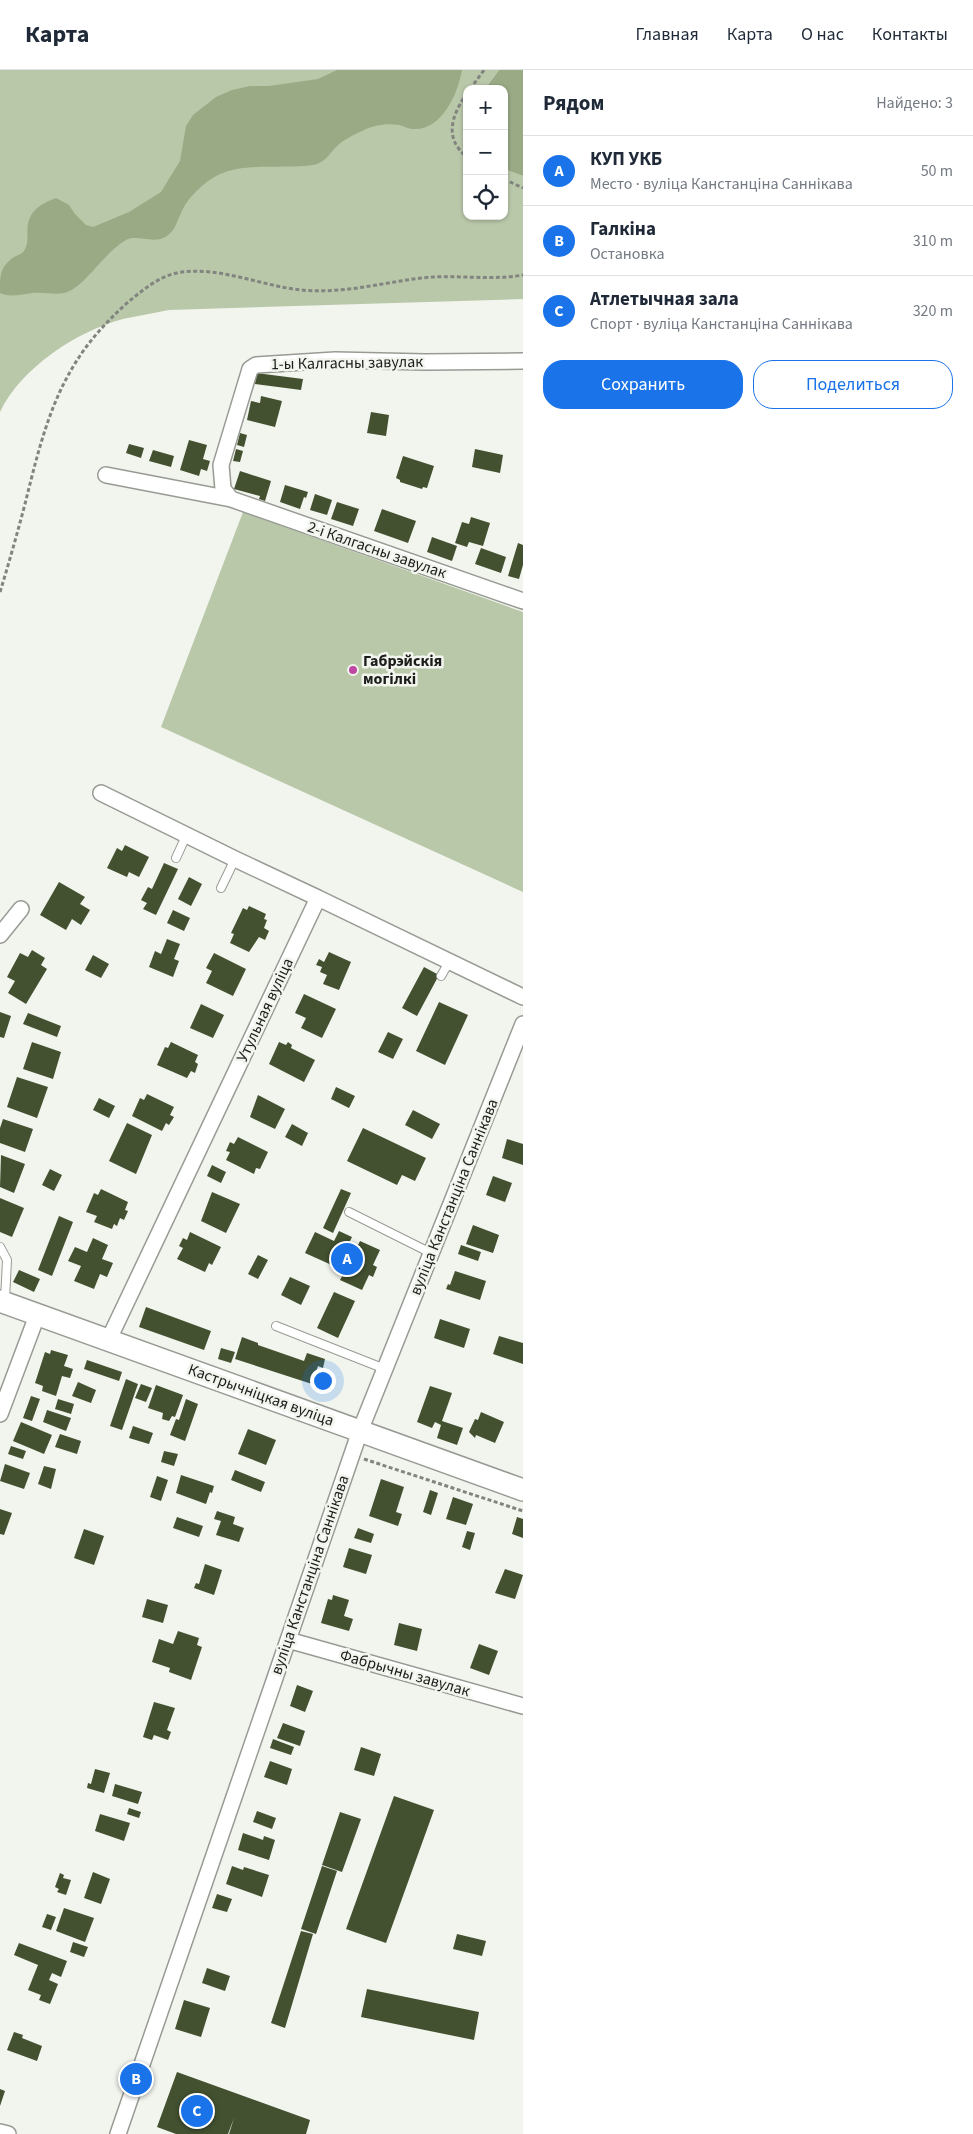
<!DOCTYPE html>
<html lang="ru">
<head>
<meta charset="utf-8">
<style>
	body { margin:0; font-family:"Source Sans 3",sans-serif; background:#f2f2f3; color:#1f2937 }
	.controls { position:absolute; right:15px; top:15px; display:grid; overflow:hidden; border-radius:10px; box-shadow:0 1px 4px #0004 }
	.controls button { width:45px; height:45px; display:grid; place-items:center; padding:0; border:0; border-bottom:1px solid #e0e1e3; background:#fff; color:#1f2937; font:25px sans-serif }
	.you { position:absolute; left:322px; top:1310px; width:18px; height:18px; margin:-12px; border:4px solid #fff; border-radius:50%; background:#1a73e8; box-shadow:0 0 0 8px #1a73e833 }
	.badge { display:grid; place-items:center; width:32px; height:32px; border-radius:50%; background:#1a73e8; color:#fff; font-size:16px; font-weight:700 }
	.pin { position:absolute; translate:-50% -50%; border:2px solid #fff; box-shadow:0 1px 5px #0006 }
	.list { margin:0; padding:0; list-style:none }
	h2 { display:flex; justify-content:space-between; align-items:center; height:65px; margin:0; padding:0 20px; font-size:21px }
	h2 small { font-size:16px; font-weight:400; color:#747a83 }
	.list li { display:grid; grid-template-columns:32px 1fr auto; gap:15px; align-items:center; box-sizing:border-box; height:70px; padding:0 20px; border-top:1px solid #e0e1e3 }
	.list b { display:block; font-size:19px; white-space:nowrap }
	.list p { margin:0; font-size:16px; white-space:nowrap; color:#747a83 }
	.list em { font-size:16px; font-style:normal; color:#747a83 }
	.actions { display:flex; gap:10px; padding:15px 20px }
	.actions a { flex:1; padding:11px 0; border:1px solid #1a73e8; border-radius:20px; text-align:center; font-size:18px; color:#1a73e8 }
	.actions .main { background:#1a73e8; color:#fff }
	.icon { flex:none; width:28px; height:28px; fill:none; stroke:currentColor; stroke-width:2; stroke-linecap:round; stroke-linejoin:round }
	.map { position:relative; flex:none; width:523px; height:2064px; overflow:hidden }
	header { display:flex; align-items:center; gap:30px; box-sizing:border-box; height:70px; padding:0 25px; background:#fff; border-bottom:1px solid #e0e1e3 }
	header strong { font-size:24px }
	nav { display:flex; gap:28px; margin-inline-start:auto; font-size:18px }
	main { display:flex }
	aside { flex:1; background:#fff }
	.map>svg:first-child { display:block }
</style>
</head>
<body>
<header>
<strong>Карта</strong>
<nav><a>Главная</a><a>Карта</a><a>О нас</a><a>Контакты</a></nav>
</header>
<main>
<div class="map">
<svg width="523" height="2064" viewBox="0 0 523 2064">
	<rect width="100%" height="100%" fill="#f2f5ee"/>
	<path fill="#bac8aa" d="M 0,0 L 499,0 L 485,19 L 467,19 L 467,42 L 464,48 L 467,72 L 467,146 L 504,146 L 504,99 L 523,106 L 523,229 L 169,240 C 154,243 138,246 123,249 C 77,261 21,298 0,342 Z
		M 243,442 L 523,542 L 523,822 L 161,657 Z"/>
	<path fill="#99aa85" d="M 337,0 L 462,0 C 458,23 442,61 413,59 C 408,59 404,56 399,55 C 387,53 373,55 362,61 C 353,65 343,70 336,77 C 329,84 325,93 313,95 C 287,99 247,93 223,103 C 208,108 188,127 182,141 C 177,150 176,160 167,166 C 154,175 137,164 126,170 C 104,182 84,219 64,223 C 53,225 44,222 33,223 C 22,224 11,228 0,223 C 0,204 0,197 14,187 C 18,185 22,184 24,181 C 30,171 26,163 28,154 C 31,139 43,133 56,128 L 69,135 L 75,144 L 86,155 L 93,157 L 129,142 L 161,122 L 180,91 L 186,56 L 193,45 L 216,27 L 232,20 L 250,16 L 269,16 L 318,9 Z
		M 499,0 L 523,0 L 523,106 L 504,99 L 504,19 L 485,19 Z"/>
	<path fill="#435130" d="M 256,303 L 303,309 L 301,320 L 255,314 Z
		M 261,326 L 282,331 L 275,357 L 247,350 L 251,331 L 260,333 Z
		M 371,342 L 389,345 L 386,366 L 367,363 Z
		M 240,363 L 247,365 L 244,377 L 237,375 Z
		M 189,370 L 207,375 L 203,389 L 210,391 L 207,401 L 201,399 L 199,406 L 180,400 Z
		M 129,374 L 144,378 L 141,388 L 126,383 Z
		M 236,379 L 243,381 L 240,392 L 233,391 Z
		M 475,379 L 503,385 L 500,403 L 472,397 Z
		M 153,380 L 174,386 L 171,397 L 149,391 Z
		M 403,386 L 434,396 L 427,418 L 423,417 L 422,419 L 400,412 L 400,410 L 396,408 Z
		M 240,401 L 271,411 L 265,431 L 259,429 L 260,426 L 234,419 Z
		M 285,415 L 308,422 L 306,428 L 304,427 L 300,439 L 280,432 Z
		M 315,424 L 332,430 L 327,445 L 310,440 Z
		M 337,432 L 359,439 L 353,456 L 331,449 Z
		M 382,439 L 416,451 L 408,473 L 374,461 Z
		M 471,447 L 490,453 L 483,476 L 469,472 L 467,477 L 455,473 L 462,452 L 469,454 Z
		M 432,467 L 457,476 L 452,491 L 427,482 Z
		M 518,473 L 523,475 L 523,495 L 519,509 L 508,506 Z
		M 481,478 L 506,487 L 501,503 L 475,494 Z
		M 125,775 L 149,787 L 139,807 L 129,802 L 127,807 L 107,798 L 117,778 L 122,781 Z
		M 164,793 L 178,799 L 156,845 L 143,839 L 147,833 L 141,830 L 148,817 L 152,819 Z
		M 189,807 L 202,814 L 191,836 L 178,829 Z
		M 59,812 L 85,827 L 80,834 L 90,840 L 81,855 L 72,849 L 66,860 L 40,845 Z
		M 249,836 L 266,844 L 264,849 L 267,850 L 264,858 L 269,861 L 265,870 L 259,867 L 249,882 L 230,873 L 234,864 L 231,863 L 243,838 L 247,840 Z
		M 173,840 L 190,848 L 184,861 L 167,853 Z
		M 167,869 L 180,874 L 174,889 L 179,891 L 173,907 L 149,897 L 155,881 L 161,884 Z
		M 32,880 L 45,888 L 41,895 L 47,899 L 26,934 L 8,923 L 15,911 L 7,907 L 20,883 L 28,887 Z
		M 329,882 L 351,892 L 339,920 L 323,914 L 327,905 L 320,902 L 322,897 L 316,895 L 319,889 L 324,892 Z
		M 214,883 L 246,899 L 233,926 L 206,913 L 212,901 L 206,898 Z
		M 93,885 L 109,894 L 101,908 L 85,900 Z
		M 424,897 L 439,905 L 417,946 L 402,938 Z
		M 304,924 L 336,939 L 322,968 L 301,958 L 306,948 L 295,943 Z
		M 439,932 L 468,945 L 445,995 L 416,981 Z
		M 201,934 L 224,945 L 213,968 L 190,958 Z
		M 0,942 L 11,946 L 4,968 L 0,967 Z
		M 28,943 L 61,956 L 57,967 L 23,954 Z
		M 388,962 L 403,969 L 393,989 L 378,982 Z
		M 32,972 L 61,982 L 53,1009 L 23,999 Z
		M 171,972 L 198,985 L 195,992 L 198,994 L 195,1003 L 191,1001 L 187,1008 L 157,995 L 165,977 L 168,978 Z
		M 279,972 L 286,975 L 288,972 L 292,975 L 291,978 L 315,990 L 304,1012 L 269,994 Z
		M 17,1007 L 48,1017 L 37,1048 L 7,1037 Z
		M 336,1017 L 355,1026 L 349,1038 L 331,1029 Z
		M 147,1024 L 174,1037 L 170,1045 L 174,1047 L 169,1055 L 166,1053 L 162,1061 L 132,1046 L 140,1028 L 144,1030 Z
		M 258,1025 L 285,1039 L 275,1059 L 250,1047 Z
		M 99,1028 L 115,1036 L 109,1048 L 93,1040 Z
		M 413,1040 L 440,1054 L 432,1069 L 405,1055 Z
		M 3,1049 L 33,1059 L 25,1082 L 0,1073 L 0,1058 Z
		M 127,1053 L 152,1065 L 136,1104 L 109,1091 Z
		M 292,1054 L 308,1063 L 302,1076 L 285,1067 Z
		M 363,1058 L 426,1088 L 415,1111 L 402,1105 L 397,1115 L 347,1091 Z
		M 238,1067 L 268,1082 L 260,1099 L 256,1098 L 254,1104 L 226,1090 L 230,1082 L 226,1081 L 230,1072 L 234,1074 Z
		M 507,1069 L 523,1074 L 523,1095 L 502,1088 Z
		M 1,1085 L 25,1094 L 14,1123 L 0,1117 Z
		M 212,1095 L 226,1102 L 221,1113 L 207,1106 Z
		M 50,1099 L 62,1105 L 54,1121 L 42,1115 Z
		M 493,1106 L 512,1113 L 505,1132 L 486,1125 Z
		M 101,1119 L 128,1132 L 125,1140 L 128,1141 L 124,1150 L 120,1148 L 117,1156 L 114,1154 L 112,1159 L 94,1152 L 97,1146 L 86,1142 L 94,1123 L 98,1125 Z
		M 341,1119 L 351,1123 L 333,1163 L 323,1158 Z
		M 212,1122 L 240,1134 L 226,1163 L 201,1151 Z
		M 0,1128 L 24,1138 L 12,1167 L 0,1162 Z
		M 59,1146 L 73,1152 L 52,1206 L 38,1200 Z
		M 473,1155 L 499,1165 L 493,1183 L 466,1174 Z
		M 339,1161 L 352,1167 L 347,1177 L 355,1181 L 360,1171 L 380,1180 L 373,1195 L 377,1197 L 373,1207 L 369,1205 L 362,1220 L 340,1210 L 345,1201 L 305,1183 L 315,1162 L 334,1171 Z
		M 190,1162 L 221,1177 L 212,1195 L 209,1193 L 205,1202 L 177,1189 L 183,1178 L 179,1176 L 183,1168 L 187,1170 Z
		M 93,1168 L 108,1175 L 102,1189 L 113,1193 L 107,1207 L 100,1204 L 94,1219 L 74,1211 L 81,1196 L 68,1191 L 75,1177 L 87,1182 Z
		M 461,1175 L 481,1182 L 478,1191 L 458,1184 Z
		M 258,1185 L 268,1190 L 258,1209 L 248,1204 Z
		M 19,1200 L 40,1209 L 34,1222 L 13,1212 Z
		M 455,1201 L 486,1211 L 480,1230 L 446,1219 L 448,1214 L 450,1215 Z
		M 290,1207 L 310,1216 L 301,1235 L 281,1225 Z
		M 334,1222 L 355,1231 L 338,1268 L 317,1258 Z
		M 146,1237 L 211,1261 L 204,1280 L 139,1257 Z
		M 440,1249 L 470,1259 L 464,1278 L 434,1268 Z
		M 499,1266 L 523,1273 L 523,1294 L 493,1284 Z
		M 242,1267 L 258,1273 L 258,1275 L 304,1291 L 307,1283 L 325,1289 L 323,1298 L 318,1296 L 312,1314 L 235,1289 Z
		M 221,1278 L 235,1282 L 231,1293 L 218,1289 Z
		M 51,1280 L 68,1285 L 64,1296 L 73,1299 L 70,1308 L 62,1306 L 56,1326 L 42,1321 L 43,1316 L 35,1313 L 45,1282 L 50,1284 Z
		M 87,1290 L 122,1302 L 119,1311 L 84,1299 Z
		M 126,1309 L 138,1314 L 122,1360 L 110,1356 Z
		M 78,1312 L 96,1320 L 91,1333 L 72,1326 Z
		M 141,1314 L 152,1318 L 146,1332 L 135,1328 Z
		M 156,1315 L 183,1325 L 175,1347 L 172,1346 L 169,1351 L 162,1349 L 163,1343 L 148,1338 Z
		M 430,1316 L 452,1323 L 442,1351 L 463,1358 L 457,1375 L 437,1368 L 441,1355 L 435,1352 L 432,1358 L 417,1352 Z
		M 31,1326 L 40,1329 L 32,1351 L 23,1348 Z
		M 58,1329 L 74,1334 L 71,1344 L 55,1339 Z
		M 186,1329 L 198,1334 L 185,1371 L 170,1365 L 176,1349 L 179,1350 Z
		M 47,1340 L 71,1348 L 66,1361 L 43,1352 Z
		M 481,1342 L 504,1352 L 495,1373 L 476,1365 L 475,1368 L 469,1362 L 475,1349 L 478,1350 Z
		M 21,1352 L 52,1365 L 44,1384 L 13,1371 Z
		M 133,1356 L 153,1363 L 149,1374 L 129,1368 Z
		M 248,1359 L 276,1370 L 266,1395 L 238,1384 Z
		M 60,1364 L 81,1371 L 77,1384 L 55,1377 Z
		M 11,1376 L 26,1381 L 23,1389 L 8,1384 Z
		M 164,1381 L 178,1384 L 174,1396 L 161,1392 Z
		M 5,1394 L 30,1403 L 24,1419 L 0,1411 Z
		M 44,1396 L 56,1399 L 51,1419 L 38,1414 Z
		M 235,1400 L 265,1412 L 261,1422 L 231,1410 Z
		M 181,1405 L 214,1416 L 212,1423 L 210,1422 L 206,1434 L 176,1423 Z
		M 157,1406 L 168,1410 L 161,1431 L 150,1427 Z
		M 381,1409 L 404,1417 L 396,1442 L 402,1444 L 398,1456 L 369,1446 Z
		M 430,1420 L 438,1423 L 431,1445 L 423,1442 Z
		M 453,1427 L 473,1434 L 466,1455 L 446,1449 Z
		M 0,1439 L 12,1443 L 4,1465 L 0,1464 Z
		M 217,1441 L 235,1447 L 233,1454 L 244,1458 L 239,1472 L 216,1465 L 221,1451 L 214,1449 Z
		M 177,1447 L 203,1456 L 199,1467 L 173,1458 Z
		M 517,1447 L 523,1449 L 523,1468 L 512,1464 Z
		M 358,1458 L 374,1464 L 371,1473 L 354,1468 Z
		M 84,1459 L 104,1466 L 94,1495 L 74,1488 Z
		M 467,1461 L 475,1463 L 470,1480 L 462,1477 Z
		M 349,1478 L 372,1485 L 366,1504 L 343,1497 Z
		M 205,1494 L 222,1500 L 214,1525 L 194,1518 L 196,1513 L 199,1514 Z
		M 505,1499 L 523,1505 L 515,1529 L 495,1523 Z
		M 333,1525 L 349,1530 L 344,1546 L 353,1549 L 349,1561 L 321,1553 L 328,1529 L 332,1530 Z
		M 147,1529 L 168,1535 L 163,1553 L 142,1547 Z
		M 399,1553 L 422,1559 L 417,1581 L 394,1575 Z
		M 178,1561 L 199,1568 L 197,1575 L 202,1577 L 191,1610 L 169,1602 L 170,1598 L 152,1592 L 159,1569 L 173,1574 Z
		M 479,1574 L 498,1581 L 489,1605 L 470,1598 Z
		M 297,1615 L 313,1621 L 305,1642 L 290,1636 Z
		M 154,1632 L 175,1638 L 167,1660 L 171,1662 L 168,1670 L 154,1665 L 152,1670 L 143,1667 Z
		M 283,1653 L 305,1661 L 300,1676 L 277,1668 Z
		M 273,1669 L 294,1677 L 291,1685 L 270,1678 Z
		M 361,1677 L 381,1684 L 374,1706 L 354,1700 Z
		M 270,1691 L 292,1699 L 287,1715 L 264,1707 Z
		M 95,1699 L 110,1703 L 104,1723 L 87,1718 L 88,1713 L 91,1714 Z
		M 115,1714 L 142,1722 L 138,1734 L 112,1726 Z
		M 394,1726 L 434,1740 L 386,1873 L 346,1859 Z
		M 129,1738 L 141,1742 L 139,1748 L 127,1744 Z
		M 257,1741 L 276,1748 L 272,1759 L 253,1752 Z
		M 340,1742 L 361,1749 L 342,1802 L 322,1795 Z
		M 100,1744 L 130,1753 L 124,1771 L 95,1761 Z
		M 243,1763 L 263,1770 L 264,1766 L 275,1770 L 269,1790 L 238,1780 Z
		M 232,1796 L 243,1800 L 244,1797 L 269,1805 L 262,1827 L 226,1814 Z
		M 322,1796 L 337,1801 L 316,1864 L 301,1859 Z
		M 93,1802 L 110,1809 L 101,1834 L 84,1828 Z
		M 60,1803 L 64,1805 L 63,1808 L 71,1810 L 66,1825 L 57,1822 L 59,1819 L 55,1817 Z
		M 217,1824 L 232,1829 L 227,1842 L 212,1838 Z
		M 64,1838 L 94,1848 L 85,1872 L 56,1861 Z
		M 47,1844 L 56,1847 L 51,1860 L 42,1857 Z
		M 301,1861 L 313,1864 L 285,1958 L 271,1953 Z
		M 457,1864 L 486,1871 L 482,1886 L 453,1879 Z
		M 73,1872 L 88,1877 L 84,1887 L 70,1882 Z
		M 19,1873 L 67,1891 L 61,1907 L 52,1903 L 49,1910 L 58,1914 L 50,1934 L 39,1930 L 41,1925 L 28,1920 L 38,1895 L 14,1885 Z
		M 207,1898 L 230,1906 L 225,1921 L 202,1913 Z
		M 367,1919 L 479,1942 L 474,1970 L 361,1947 Z
		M 184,1930 L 210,1938 L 201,1967 L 175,1959 Z
		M 14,1962 L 23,1965 L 22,1968 L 42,1976 L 37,1991 L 7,1980 Z
		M 177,2002 L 310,2050 L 306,2064 L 229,2064 L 234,2048 L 228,2064 L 176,2064 L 157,2057 Z
		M 0,2019 L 5,2021 L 0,2036 Z"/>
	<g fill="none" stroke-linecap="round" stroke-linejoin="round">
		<defs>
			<path id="lane" d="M 176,788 L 186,766
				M 221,818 L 235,789
				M 441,906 L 449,892
				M 349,1142 L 431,1183
				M 0,1177 L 7,1190 L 5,1230
				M 276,1256 L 385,1299"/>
			<path id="street" d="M 106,405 L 231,429 L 523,531
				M 231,429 L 223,419 L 221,395 L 250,299 L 256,295 L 335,290 L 425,292 L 523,291
				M 101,723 L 235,789 L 318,828 L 109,1269
				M 318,828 L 523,927
				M 0,865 L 21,839
				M 0,1344 L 38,1243
				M 288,1570 L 523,1636
				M 0,2062 L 8,2064
				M 118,2064 L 360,1361 L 523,954"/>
			<path id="secondary" d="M 0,1231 L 523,1420"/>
		</defs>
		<use href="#lane" stroke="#979b94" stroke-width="10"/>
		<use href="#street" stroke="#979b94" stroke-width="18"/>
		<use href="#secondary" stroke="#979b94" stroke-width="24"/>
		<path stroke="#82847f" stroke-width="3" stroke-dasharray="4 2.5" stroke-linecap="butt" d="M 470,19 L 484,0
			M 467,23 C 452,45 443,68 467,87
			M 504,109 L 523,118
			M 0,522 C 9,493 17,464 25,434 C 36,390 47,342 70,302 C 85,275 104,254 127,233 C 144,219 160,205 182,202 C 222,197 262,216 301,220 C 342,224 381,213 421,208 C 455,204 489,211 523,205
			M 364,1389 L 523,1441"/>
		<use href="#lane" stroke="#fff" stroke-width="8"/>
		<use href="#street" stroke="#fff" stroke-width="15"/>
		<use href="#secondary" stroke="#fff" stroke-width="21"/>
	</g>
	<circle fill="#bd49a3" stroke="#f2f5ee" stroke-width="2" cx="353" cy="600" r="5"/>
	<g text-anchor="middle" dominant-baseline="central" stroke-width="5" stroke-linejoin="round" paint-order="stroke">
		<g font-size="16" fill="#1c1d1a" stroke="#f2f5ee">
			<text transform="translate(347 293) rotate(-1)">1-ы Калгасны завулак</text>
			<text transform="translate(377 480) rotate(19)">2-і Калгасны завулак</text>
			<text transform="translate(265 940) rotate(-65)">Утульная вуліца</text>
			<text transform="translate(454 1127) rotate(-68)">вуліца Канстанціна Саннікава</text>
			<text transform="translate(261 1325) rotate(20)">Кастрычніцкая вуліца</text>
			<text transform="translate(310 1505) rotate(-71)">вуліца Канстанціна Саннікава</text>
			<text transform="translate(405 1603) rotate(16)">Фабрычны завулак</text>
		</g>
		<g font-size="16" font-weight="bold" fill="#1c1d1a" stroke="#f2f5ee" text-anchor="start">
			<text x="363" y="591">Габрэйскія<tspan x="363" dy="18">могілкі</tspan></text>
		</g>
	</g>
</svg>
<div class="controls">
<button>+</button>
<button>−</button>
<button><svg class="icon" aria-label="locate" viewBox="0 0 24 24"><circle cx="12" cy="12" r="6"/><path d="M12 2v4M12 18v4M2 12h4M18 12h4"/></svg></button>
</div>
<div class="you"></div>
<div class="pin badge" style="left:347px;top:1189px">A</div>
<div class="pin badge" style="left:136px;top:2009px">B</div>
<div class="pin badge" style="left:197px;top:2041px">C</div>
</div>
<aside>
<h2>Рядом<small>Найдено: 3</small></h2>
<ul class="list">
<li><span class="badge">A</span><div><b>КУП УКБ</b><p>Место · вуліца Канстанціна Саннікава</p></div><em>50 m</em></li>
<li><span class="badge">B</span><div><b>Галкіна</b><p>Остановка</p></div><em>310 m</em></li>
<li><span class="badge">C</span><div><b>Атлетычная зала</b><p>Спорт · вуліца Канстанціна Саннікава</p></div><em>320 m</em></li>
</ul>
<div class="actions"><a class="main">Сохранить</a><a>Поделиться</a></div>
</aside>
</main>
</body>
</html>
